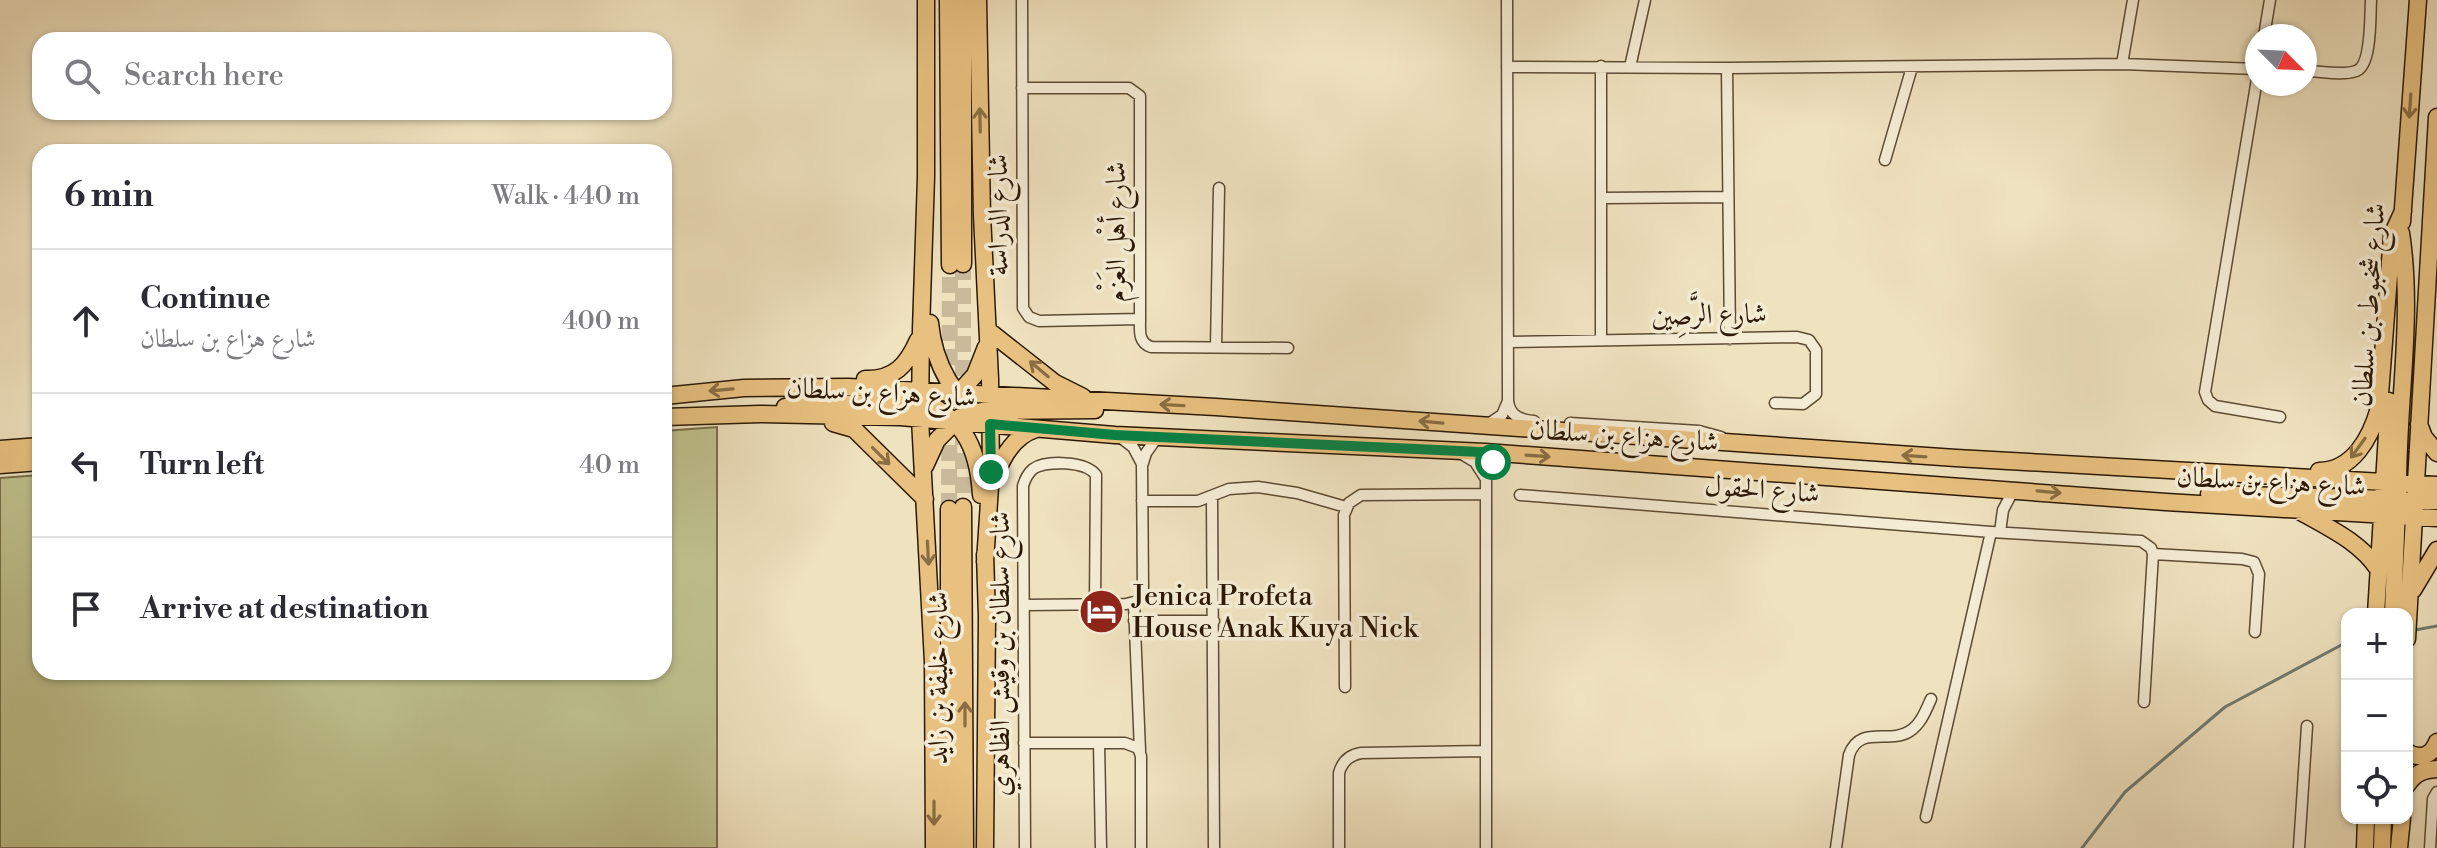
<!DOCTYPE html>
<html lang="en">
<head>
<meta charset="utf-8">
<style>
	body { margin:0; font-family:"Libre Bodoni",Amiri,serif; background:#f2f2f3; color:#2b2b33 }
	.controls { position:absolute; right:24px; bottom:24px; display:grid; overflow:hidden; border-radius:16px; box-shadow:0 2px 6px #0004 }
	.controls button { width:72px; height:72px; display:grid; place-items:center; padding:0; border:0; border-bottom:2px solid #e1e1e2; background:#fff; color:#2b2b33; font:40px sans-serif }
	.compass { position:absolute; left:2245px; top:24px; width:72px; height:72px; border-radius:50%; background:#fff; box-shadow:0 2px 6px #0004; rotate:114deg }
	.stop { position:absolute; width:24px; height:24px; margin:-18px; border:6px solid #0b8043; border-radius:50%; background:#fff }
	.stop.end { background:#0b8043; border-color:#fff; box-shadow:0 2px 8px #0008 }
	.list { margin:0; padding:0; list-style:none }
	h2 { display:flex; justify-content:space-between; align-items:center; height:104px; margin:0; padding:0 32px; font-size:34px }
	h2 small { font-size:26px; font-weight:400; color:#7c7c81 }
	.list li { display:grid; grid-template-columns:52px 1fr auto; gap:24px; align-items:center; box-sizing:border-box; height:144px; padding:0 32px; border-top:2px solid #e1e1e2 }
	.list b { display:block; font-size:30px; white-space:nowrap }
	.list p { margin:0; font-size:26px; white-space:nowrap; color:#7c7c81 }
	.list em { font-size:26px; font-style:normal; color:#7c7c81 }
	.icon { flex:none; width:44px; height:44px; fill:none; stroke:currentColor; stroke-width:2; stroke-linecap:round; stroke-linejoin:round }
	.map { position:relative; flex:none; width:2437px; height:848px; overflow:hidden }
	.search { position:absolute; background:#fff; box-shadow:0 2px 6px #0004; left:32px; top:32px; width:640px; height:88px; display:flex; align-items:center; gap:20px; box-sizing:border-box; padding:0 28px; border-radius:24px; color:#7c7c81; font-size:30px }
	.panel { position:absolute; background:#fff; box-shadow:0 2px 6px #0004; left:32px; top:144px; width:640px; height:536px; border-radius:24px }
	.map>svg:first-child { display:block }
</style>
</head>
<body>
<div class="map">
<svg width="2437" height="848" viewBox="0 0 2437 848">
	<rect width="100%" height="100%" fill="#efe2bf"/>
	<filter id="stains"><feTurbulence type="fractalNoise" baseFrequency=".0025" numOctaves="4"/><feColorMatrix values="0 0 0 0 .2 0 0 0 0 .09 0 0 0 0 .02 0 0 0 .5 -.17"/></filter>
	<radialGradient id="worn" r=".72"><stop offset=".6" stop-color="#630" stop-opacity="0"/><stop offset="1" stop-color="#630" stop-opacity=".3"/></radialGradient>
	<path fill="#bfc28e" stroke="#766e4a" stroke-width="2" d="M 717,427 L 717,848 L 0,848 L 0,478 L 40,475 L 40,672 L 664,672 L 664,431 Z"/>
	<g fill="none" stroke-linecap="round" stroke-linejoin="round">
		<path stroke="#707b73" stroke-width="3" d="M 2415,630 L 2437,626
			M 2082,848 L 2125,792 L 2225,707 L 2347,642"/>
		<path stroke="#c8ba9a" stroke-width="16" stroke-dasharray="16 8" stroke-linecap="butt" d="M 963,264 L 963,398
			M 963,429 L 963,507
			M 949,509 L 950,265"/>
		<defs>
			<path id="minor" d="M 1022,0 L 1023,308 L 1029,317 L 1039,321 L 1140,319
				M 1507,0 L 1508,401 C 1510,416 1520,420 1534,421
				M 2264,36 L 2270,0
				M 2122,64 L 2133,0
				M 1507,67 L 1727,68 L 2122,64 L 2257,69
				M 1630,67 L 1645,0
				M 1727,68 L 1730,339
				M 2305,71 C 2320,71 2342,76 2356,71 C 2372,66 2370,16 2371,0
				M 2257,79 L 2205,392 L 2208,400 L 2215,406 L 2280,417
				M 1022,88 L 1129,88 L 1140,96 L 1140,319 C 1140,331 1138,342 1151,347 L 1288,348
				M 1885,160 L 1912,67
				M 1603,198 L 1728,197
				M 1601,340 L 1601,66
				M 1508,342 L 1797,337 L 1809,340 L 1816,350 L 1816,394 L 1803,404 L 1775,403
				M 1216,347 L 1219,188
				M 1570,423 L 1699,431 L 1721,437
				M 1487,425 L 1502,415 L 1508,401
				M 1120,437 L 1133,447 L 1142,464
				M 1460,453 L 1475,462 L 1486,479
				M 1520,495 L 1991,532 L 2141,541 L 2151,548 L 2153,554 L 2144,702
				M 1212,497 L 1214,848
				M 1142,501 L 1198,501 L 1229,489 L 1258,487 L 1297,493 L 1346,507
				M 2000,532 L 2003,510 L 2014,489
				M 2153,554 L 2242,559 L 2254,562 L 2259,574 L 2255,632
				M 1134,604 L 1140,751
				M 1024,605 L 1126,604 L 1138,601 L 1143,590 L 1142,466 L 1146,453 L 1158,436
				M 1134,621 L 1214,621
				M 1345,687 L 1344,515 L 1349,503 L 1361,495 L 1486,494
				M 1024,743 L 1125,743 L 1138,748 L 1141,756 L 1141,848
				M 1099,743 L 1101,848
				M 1926,817 L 1991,532
				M 1025,848 L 1023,486 C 1025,479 1027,474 1033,469 C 1046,460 1086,461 1096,475 L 1095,605
				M 1339,848 L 1339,773 C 1342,762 1349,755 1361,753 L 1485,751
				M 1486,848 L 1486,479 L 1493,462 L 1502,453
				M 1836,848 L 1849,755 C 1860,724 1889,745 1910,731 C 1921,724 1926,710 1931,699
				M 2299,848 L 2307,726
				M 2430,848 L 2433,799 L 2437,792"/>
			<path id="primary" d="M 926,0 L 926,177 L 921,330 L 920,419 L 933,662 L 934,848
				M 978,0 L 982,215 L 990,379 L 991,472 L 985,562
				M 2402,222 L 2418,0
				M 2401,233 C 2414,318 2397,405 2398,492 L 2403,507 L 2414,517
				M 930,323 C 934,365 953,398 989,423
				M 989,331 L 1055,383 L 1083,397
				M 865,379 C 894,380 907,365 918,340
				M 664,396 L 744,388 L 848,387 L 1216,407 L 1956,458 L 2437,485
				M 913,397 C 962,416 978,444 981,495
				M 954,398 L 975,375 L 986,347
				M 785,407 L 823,403 L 925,406
				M 982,411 L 1095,410
				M 664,417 L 760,414 L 900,417 L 1115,435 L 1485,452 L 2166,502 L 2437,518
				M 833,423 L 854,429 L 925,499
				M 2419,424 L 2424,437 L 2437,453
				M 0,449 L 40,446
				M 0,465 L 40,462
				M 925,466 L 937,440 L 960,417
				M 2319,471 C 2353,471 2371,437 2379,408 L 2392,235 L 2403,211
				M 994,480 C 1001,459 1013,436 1036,429
				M 2209,494 L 2390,499
				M 2407,501 L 2437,501
				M 2301,512 C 2329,528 2360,542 2378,569
				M 985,554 L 987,617 L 985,848
				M 2413,590 L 2437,550
				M 2376,614 L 2389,401
				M 2393,614 L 2397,507
				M 2407,639 L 2437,117
				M 2407,752 C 2419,760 2432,756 2437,742
				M 2407,785 C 2415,773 2423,770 2437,769
				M 2365,848 L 2366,818
				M 2382,848 L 2383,818
				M 2399,848 L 2402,818"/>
			<path id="trunk" d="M 948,0 L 950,265
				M 963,0 L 963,264
				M 963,507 L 965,848
				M 949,509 L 949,848"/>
		</defs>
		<use href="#minor" stroke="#5d4b34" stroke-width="13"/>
		<use href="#primary" stroke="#2c1905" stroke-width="19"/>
		<use href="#trunk" stroke="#2c1905" stroke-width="19"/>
		<use href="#minor" stroke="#f5ecd5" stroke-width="10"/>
		<use href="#primary" stroke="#e8c180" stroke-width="16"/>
		<use href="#trunk" stroke="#e8c180" stroke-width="16"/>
	</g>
	<defs><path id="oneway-shaft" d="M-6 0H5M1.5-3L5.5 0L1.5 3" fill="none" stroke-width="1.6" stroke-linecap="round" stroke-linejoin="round" transform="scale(2)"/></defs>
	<g stroke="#8a6d42">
		<use href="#oneway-shaft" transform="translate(2410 106) rotate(94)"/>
		<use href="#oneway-shaft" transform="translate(980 120) rotate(-91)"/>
		<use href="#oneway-shaft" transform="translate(1039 369) rotate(-140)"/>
		<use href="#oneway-shaft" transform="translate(721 390) rotate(175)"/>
		<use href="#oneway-shaft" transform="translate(1172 405) rotate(-177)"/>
		<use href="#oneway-shaft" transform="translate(1431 422) rotate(-175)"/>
		<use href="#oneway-shaft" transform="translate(2358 448) rotate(126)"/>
		<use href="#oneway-shaft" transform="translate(881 456) rotate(45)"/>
		<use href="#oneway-shaft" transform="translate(1538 456) rotate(4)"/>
		<use href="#oneway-shaft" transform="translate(1914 456) rotate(-176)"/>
		<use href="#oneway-shaft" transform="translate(2049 492) rotate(5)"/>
		<use href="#oneway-shaft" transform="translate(928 553) rotate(87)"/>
		<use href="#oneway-shaft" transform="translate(965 714) rotate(-90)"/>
		<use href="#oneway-shaft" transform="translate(934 813) rotate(90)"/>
	</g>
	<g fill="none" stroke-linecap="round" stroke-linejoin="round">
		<path stroke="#0b8043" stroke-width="10" d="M 991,472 L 990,424 L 1115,435 L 1502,453 L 1493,462"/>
	</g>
	<defs>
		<symbol id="hotel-disc" viewBox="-11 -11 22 22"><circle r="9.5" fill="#8f2418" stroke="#f5ecd5"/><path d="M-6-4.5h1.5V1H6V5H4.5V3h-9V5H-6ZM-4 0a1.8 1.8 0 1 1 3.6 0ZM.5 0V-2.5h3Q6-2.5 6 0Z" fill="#fff"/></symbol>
	</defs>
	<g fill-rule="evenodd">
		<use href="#hotel-disc" x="1076" y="586" width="51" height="51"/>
	</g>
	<g text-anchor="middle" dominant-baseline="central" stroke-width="7" stroke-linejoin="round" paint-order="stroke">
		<g font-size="28" fill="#2c1905" stroke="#f5ecd5">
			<text transform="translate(998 215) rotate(-90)">شارع الدراسة</text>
			<text transform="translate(1116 232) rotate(-90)">شارع أهْل العَزْم</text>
			<text transform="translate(2369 305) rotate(-86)">شارع شخبوط بن سلطان</text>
			<text transform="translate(1709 315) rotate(-1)">شارع الرَّصِين</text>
			<text transform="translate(881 393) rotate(3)">شارع هزاع بن سلطان</text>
			<text transform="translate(1624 436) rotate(4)">شارع هزاع بن سلطان</text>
			<text transform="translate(2271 482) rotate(3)">شارع هزاع بن سلطان</text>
			<text transform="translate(1762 490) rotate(4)">شارع الحقول</text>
			<text transform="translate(1000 654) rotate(-90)">شارع سلطان بن وقيش الظاهري</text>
			<text transform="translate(938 678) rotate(-90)">شارع خليفة بن زايد</text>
		</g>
		<g font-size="28" fill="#2c1905" stroke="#f5ecd5" text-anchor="start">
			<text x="1132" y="596">Jenica Profeta<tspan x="1132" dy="32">House Anak Kuya Nick</tspan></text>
		</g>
	</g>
	<rect width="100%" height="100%" filter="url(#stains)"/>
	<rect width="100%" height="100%" fill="url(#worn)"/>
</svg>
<div class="controls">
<button>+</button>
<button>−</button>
<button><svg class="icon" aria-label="locate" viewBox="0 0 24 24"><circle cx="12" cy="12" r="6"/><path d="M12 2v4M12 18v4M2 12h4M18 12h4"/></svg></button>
</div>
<svg class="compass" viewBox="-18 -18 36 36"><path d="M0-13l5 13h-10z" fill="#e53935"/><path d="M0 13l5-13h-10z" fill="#7c7c81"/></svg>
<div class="stop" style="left:1493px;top:462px"></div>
<div class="stop end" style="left:991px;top:472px"></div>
<div class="search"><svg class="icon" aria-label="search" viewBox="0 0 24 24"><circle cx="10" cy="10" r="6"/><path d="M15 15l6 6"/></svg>Search here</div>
<section class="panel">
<h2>6 min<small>Walk · 440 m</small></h2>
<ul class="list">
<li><svg class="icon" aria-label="ahead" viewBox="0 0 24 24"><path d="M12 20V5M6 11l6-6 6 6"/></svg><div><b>Continue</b><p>شارع هزاع بن سلطان</p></div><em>400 m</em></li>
<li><svg class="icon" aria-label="left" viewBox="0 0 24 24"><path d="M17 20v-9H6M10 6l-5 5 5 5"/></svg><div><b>Turn left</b></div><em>40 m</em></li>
<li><svg class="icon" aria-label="arrive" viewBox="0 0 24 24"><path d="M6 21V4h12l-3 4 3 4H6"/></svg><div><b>Arrive at destination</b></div></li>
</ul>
</section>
</div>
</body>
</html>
